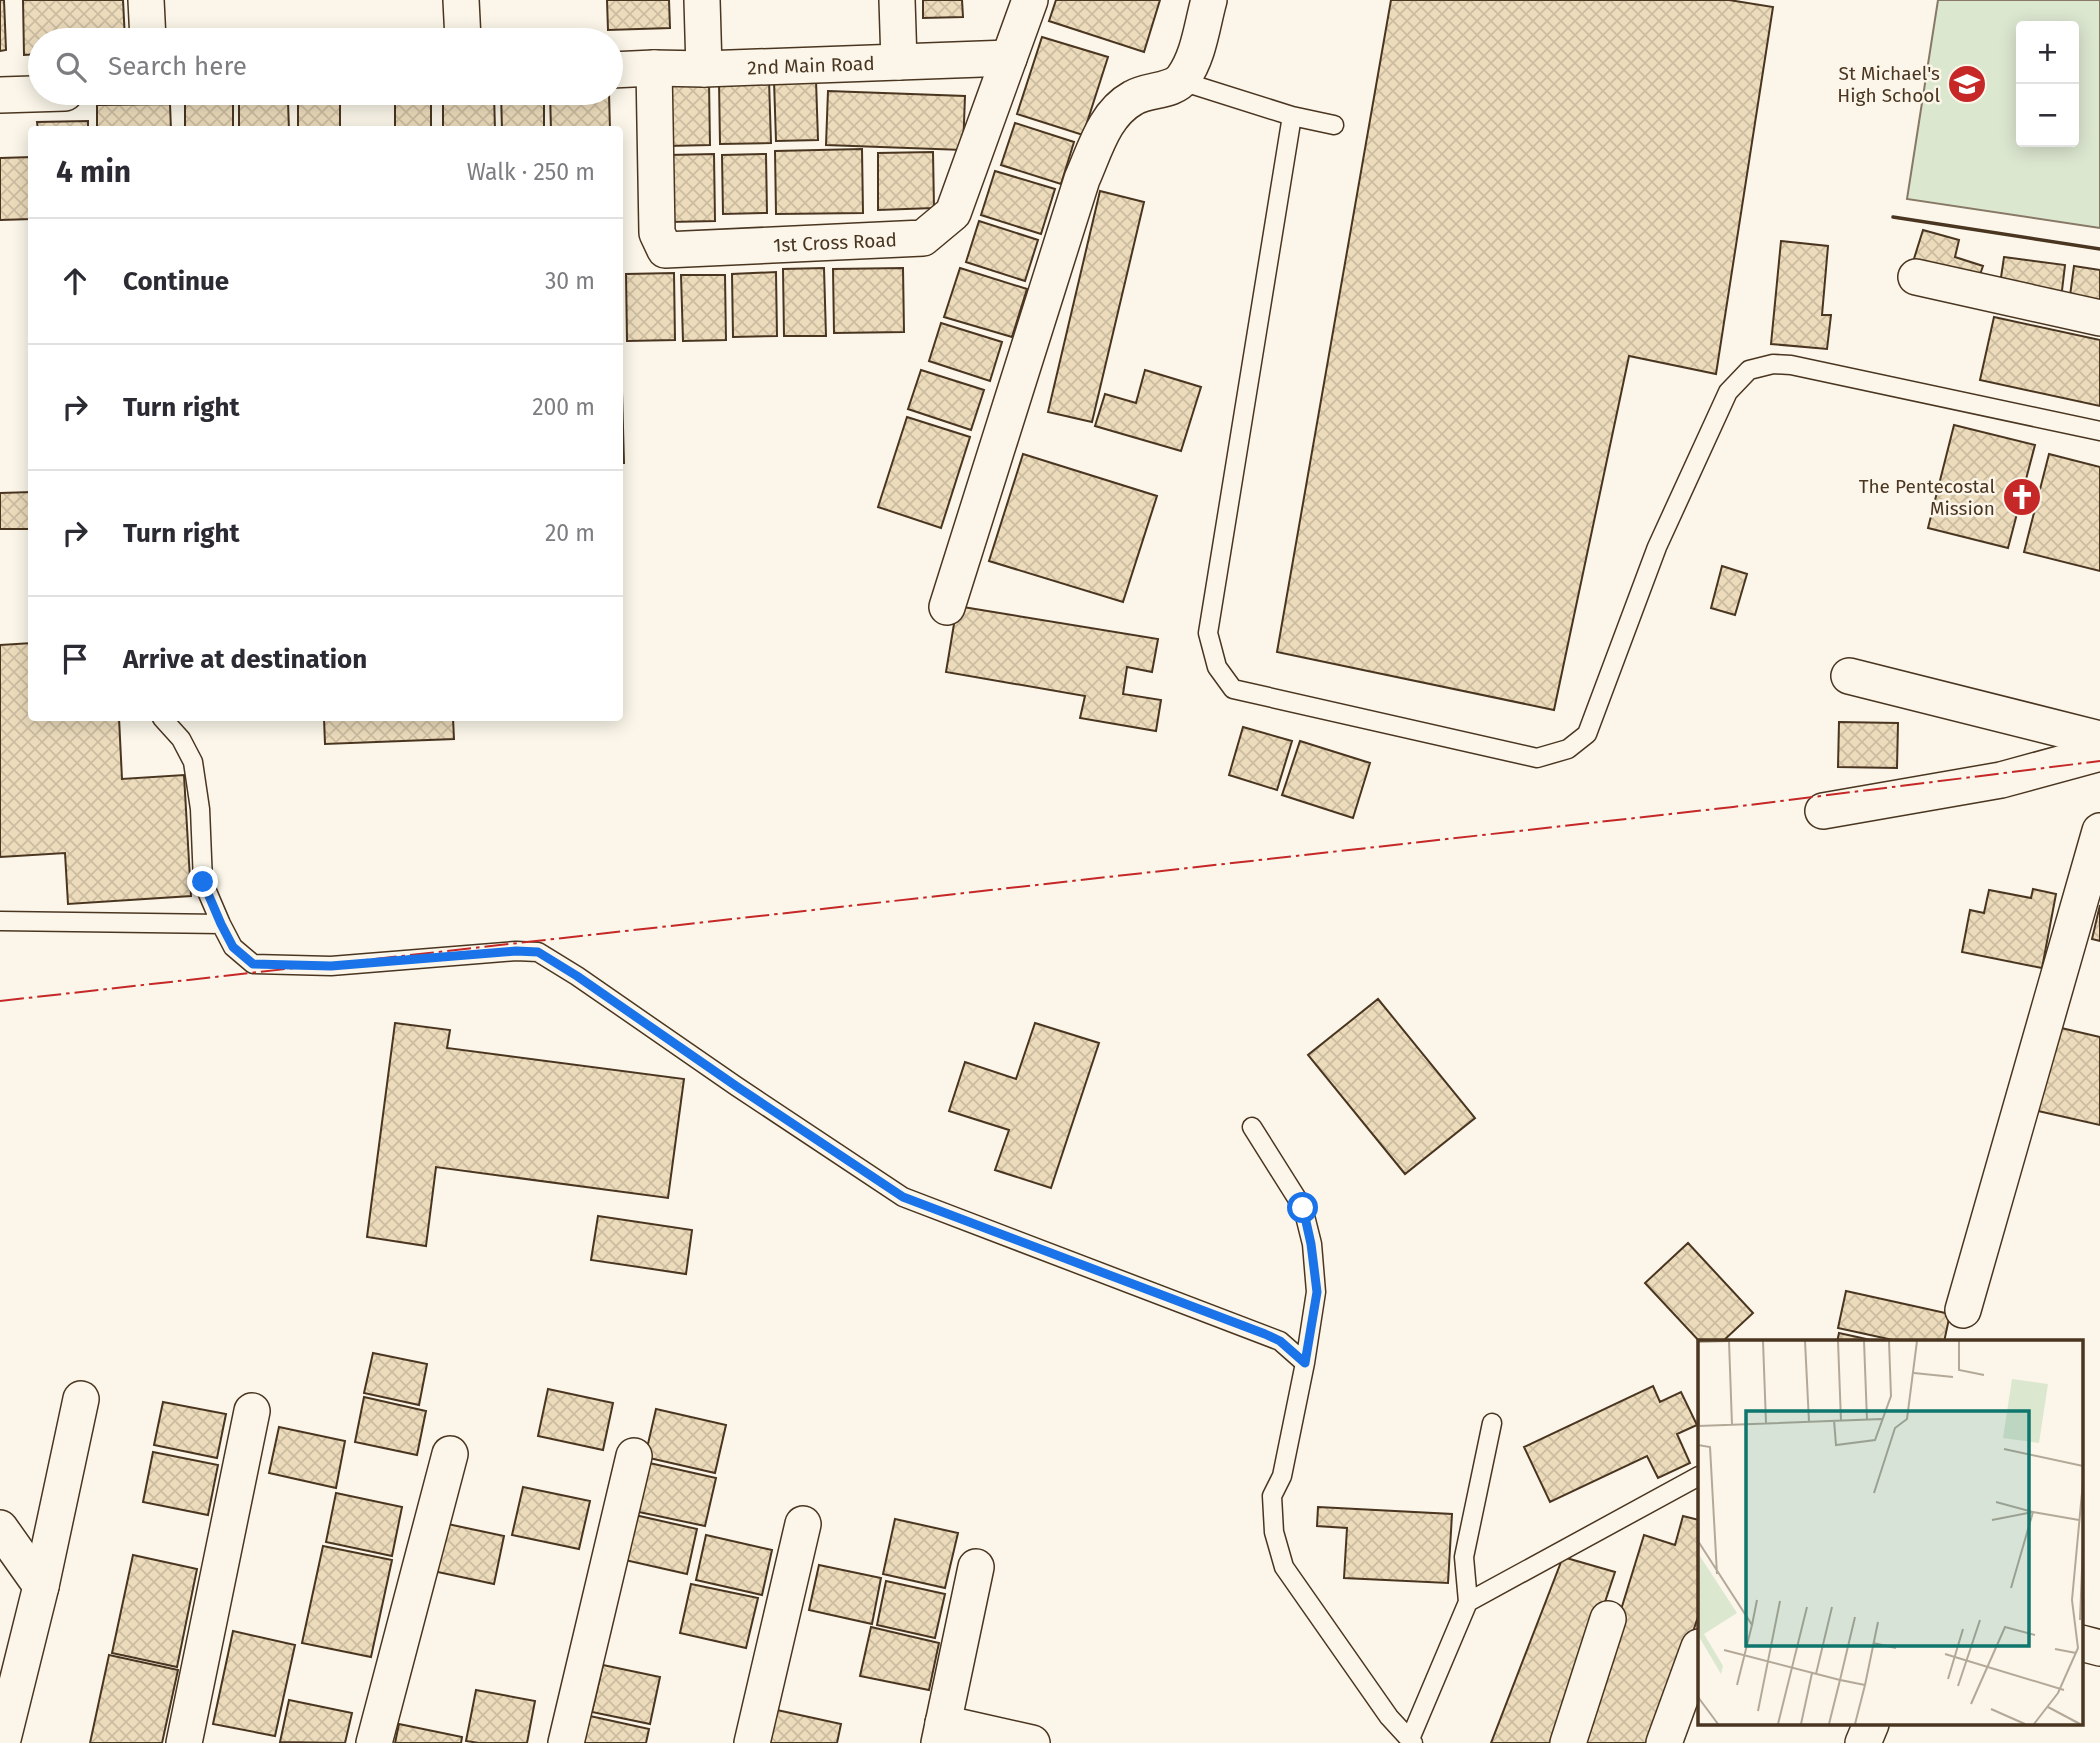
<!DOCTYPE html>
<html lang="en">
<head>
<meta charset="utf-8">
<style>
	body { margin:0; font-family:"Fira Sans",sans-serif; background:#f2f2f3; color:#2b2b33 }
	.controls { position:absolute; right:21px; top:21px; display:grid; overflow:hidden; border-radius:7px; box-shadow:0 4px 18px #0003 }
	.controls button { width:63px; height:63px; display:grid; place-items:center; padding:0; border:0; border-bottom:2px solid #e1e1e2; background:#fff; color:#2b2b33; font:35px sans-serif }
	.stop { position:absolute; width:21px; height:21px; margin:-16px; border:5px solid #1a73e8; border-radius:50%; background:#fff }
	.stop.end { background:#1a73e8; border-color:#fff; box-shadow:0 2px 7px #0008 }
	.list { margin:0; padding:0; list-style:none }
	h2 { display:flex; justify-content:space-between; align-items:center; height:91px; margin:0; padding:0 28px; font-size:30px }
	h2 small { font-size:23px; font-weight:400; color:#7c7c81 }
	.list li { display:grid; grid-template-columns:46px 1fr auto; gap:21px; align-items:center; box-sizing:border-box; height:126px; padding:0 28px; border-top:2px solid #e1e1e2 }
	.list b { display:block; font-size:26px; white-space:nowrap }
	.list em { font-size:23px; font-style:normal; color:#7c7c81 }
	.icon { flex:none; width:38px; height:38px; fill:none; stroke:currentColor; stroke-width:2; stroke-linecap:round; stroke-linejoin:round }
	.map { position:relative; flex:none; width:2100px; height:1743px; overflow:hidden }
	.search { position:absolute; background:#fff; box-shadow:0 4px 18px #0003; left:28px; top:28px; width:595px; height:77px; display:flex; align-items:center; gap:18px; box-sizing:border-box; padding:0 24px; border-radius:38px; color:#7c7c81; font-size:26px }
	.panel { position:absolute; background:#fff; box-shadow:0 4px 18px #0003; left:28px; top:126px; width:595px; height:595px; border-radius:7px }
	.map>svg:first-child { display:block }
</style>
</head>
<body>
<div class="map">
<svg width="2100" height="1743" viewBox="0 0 2100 1743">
	<defs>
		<pattern id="building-cross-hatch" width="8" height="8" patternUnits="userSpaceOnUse" patternTransform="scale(1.75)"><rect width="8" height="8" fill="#ecdcbc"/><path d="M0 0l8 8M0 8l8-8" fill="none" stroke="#ccbda1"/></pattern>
	</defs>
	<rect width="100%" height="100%" fill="#fbf6e9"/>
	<path fill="#dce7d0" stroke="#887966" stroke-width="2" fill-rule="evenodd" d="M 1938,0 L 2100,0 L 2100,228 L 1907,199 ZM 2021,26 L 2074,26 L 2074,142 L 2021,142 Z"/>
	<path fill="url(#building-cross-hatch)" stroke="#4a3520" stroke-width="2" d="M 0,0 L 4,0 L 6,50 L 0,51 Z
		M 23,0 L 123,0 L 125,40 L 40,40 L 40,54 L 24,55 Z
		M 607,0 L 669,0 L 670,28 L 608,30 Z
		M 923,0 L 962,0 L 963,17 L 923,18 Z
		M 1056,0 L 1160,0 L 1144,52 L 1049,21 Z
		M 1391,0 L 1729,0 L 1773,7 L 1716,374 L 1629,356 L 1554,710 L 1277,652 Z
		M 1042,37 L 1108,57 L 1083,135 L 1017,114 Z
		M 769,80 L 771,143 L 720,144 L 719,81 Z
		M 816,80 L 818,140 L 776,141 L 774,81 Z
		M 666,81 L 709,81 L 710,145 L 667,146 Z
		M 828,91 L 965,96 L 963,150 L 826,145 Z
		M 501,93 L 544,93 L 544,130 L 502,130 Z
		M 550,93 L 609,93 L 610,130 L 551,130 Z
		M 494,94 L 495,130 L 443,130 L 443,95 Z
		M 288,102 L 289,130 L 239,130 L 239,104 Z
		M 233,103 L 233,130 L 185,130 L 185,104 Z
		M 170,104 L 171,130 L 97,130 L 97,105 Z
		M 298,104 L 340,104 L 340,130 L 298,130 Z
		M 395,104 L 431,104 L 431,130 L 395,130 Z
		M 88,121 L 88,130 L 38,130 L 37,122 Z
		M 1015,123 L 1074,142 L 1061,184 L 1001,165 Z
		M 862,149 L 863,213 L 776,214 L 775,151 Z
		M 933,152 L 934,208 L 878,210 L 878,153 Z
		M 714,154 L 715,221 L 670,222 L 668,155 Z
		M 766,154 L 767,213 L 723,214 L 722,155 Z
		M 32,157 L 32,219 L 0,220 L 0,158 Z
		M 995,171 L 1055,189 L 1041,234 L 981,215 Z
		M 1100,191 L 1144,202 L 1092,422 L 1048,412 Z
		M 979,221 L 1038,240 L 1025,281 L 966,262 Z
		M 1923,230 L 1959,240 L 1955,257 L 1983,266 L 1976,286 L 1912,265 Z
		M 1781,241 L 1828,246 L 1822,315 L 1831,315 L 1827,349 L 1771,344 Z
		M 2004,257 L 2065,265 L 2061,299 L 1999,291 Z
		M 2074,266 L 2100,270 L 2100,307 L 2069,303 Z
		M 824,268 L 826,336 L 784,336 L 783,269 Z
		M 903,268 L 904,332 L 834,333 L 833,269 Z
		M 960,268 L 1027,289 L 1012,337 L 944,317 Z
		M 776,272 L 777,336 L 733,337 L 732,274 Z
		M 674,273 L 675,340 L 627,341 L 626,274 Z
		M 681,275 L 725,275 L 726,340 L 683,341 Z
		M 1994,317 L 2100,340 L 2100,406 L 1980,380 Z
		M 620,320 L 624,463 L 620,463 Z
		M 941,323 L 1002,342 L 990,381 L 929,361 Z
		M 921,370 L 984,390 L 971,430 L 908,409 Z
		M 1145,370 L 1201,387 L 1181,451 L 1095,426 L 1105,394 L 1136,403 Z
		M 907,417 L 970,437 L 941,528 L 878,507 Z
		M 1954,425 L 2035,445 L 2008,548 L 1928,528 Z
		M 1023,454 L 1157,496 L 1123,602 L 989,561 Z
		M 2049,454 L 2100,467 L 2100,571 L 2024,552 Z
		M 32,492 L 32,529 L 0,529 L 0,493 Z
		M 1722,566 L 1747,574 L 1735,615 L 1711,608 Z
		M 957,606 L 1158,639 L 1152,672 L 1127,667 L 1123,694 L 1161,700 L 1156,731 L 1080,718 L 1085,696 L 946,672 Z
		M 32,643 L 32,718 L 119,718 L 122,779 L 184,775 L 191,896 L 68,904 L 65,853 L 0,857 L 0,645 Z
		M 324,718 L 453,718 L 454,739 L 325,744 Z
		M 1839,722 L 1898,723 L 1897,768 L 1838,767 Z
		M 1243,727 L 1292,741 L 1277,790 L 1229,775 Z
		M 1300,741 L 1370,763 L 1353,818 L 1282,795 Z
		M 2033,889 L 2056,894 L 2042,968 L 1962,952 L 1970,910 L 1984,913 L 1989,890 L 2031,898 Z
		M 2100,905 L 2100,941 L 2092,939 Z
		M 1378,999 L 1475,1118 L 1405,1174 L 1308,1055 Z
		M 395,1023 L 450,1030 L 447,1048 L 684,1079 L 668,1198 L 436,1167 L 426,1246 L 367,1237 Z
		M 1035,1023 L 1099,1043 L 1051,1188 L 995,1170 L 1009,1130 L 949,1111 L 965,1062 L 1016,1079 Z
		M 2057,1027 L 2100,1037 L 2100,1125 L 2038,1111 Z
		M 598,1216 L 692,1230 L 686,1274 L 591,1260 Z
		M 1688,1243 L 1753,1313 L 1722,1342 L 1700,1342 L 1645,1283 Z
		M 1846,1291 L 1950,1314 L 1944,1342 L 1902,1342 L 1838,1328 Z
		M 1839,1333 L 1880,1342 L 1837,1342 Z
		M 373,1353 L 427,1364 L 419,1405 L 364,1393 Z
		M 1653,1386 L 1660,1402 L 1681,1392 L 1697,1425 L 1677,1434 L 1690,1463 L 1658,1478 L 1647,1456 L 1550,1502 L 1524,1447 Z
		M 548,1389 L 613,1403 L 603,1450 L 538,1436 Z
		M 364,1397 L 426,1411 L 417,1455 L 355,1442 Z
		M 163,1402 L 226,1414 L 217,1458 L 154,1445 Z
		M 656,1409 L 726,1425 L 715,1473 L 645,1457 Z
		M 279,1427 L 345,1441 L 336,1488 L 269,1473 Z
		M 153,1452 L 218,1465 L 208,1515 L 143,1502 Z
		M 645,1462 L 716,1478 L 705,1526 L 634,1511 Z
		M 523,1487 L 590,1501 L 579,1549 L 512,1535 Z
		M 336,1493 L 402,1507 L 392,1556 L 326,1542 Z
		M 1318,1507 L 1452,1514 L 1448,1583 L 1344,1578 L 1347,1528 L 1317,1526 Z
		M 635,1515 L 697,1529 L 687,1574 L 625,1560 Z
		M 1683,1516 L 1699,1520 L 1699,1614 L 1655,1743 L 1580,1743 L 1644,1535 L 1675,1545 Z
		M 895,1519 L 958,1533 L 945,1588 L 883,1574 Z
		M 443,1523 L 504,1536 L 494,1584 L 433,1571 Z
		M 706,1535 L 772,1550 L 762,1595 L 696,1580 Z
		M 323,1546 L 392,1560 L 371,1657 L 302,1643 Z
		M 133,1555 L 197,1569 L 177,1667 L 112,1653 Z
		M 1563,1557 L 1615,1572 L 1558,1743 L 1491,1743 Z
		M 819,1565 L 881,1578 L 872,1624 L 809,1610 Z
		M 886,1581 L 945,1594 L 935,1638 L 877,1625 Z
		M 691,1584 L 758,1598 L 746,1648 L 680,1633 Z
		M 871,1627 L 939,1643 L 929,1690 L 860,1676 Z
		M 233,1631 L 295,1645 L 275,1736 L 213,1724 Z
		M 109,1655 L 178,1670 L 162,1743 L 90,1743 Z
		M 603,1665 L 660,1677 L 650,1724 L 592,1712 Z
		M 476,1690 L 535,1701 L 527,1743 L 479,1743 L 466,1741 Z
		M 289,1700 L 352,1713 L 345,1743 L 280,1742 Z
		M 777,1710 L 841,1724 L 837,1743 L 770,1743 Z
		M 590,1716 L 649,1729 L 646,1743 L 584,1743 Z
		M 399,1724 L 462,1737 L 461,1743 L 395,1743 Z"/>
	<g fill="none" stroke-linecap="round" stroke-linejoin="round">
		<defs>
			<path id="lane" d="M 1181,81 L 1292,116 L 1208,633 L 1217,667 L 1233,689 L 1537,758 L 1568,749 L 1587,734 L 1657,547 L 1728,392 L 1749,370 L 1773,364 L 1791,365 L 2100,431
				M 1292,116 L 1334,125
				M 162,718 L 181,739 L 193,762 L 200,809 L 203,882 L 221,924 L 233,947 L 253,964 L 331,966 L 516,951 L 538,952 L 577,976 L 736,1086 L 903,1197 L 1280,1341 L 1305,1363 L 1282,1476 L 1272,1496 L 1274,1532 L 1284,1567 L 1389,1717 L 1413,1743
				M 0,921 L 221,924
				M 1252,1127 L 1303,1208 L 1312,1244 L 1316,1292 L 1305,1363
				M 1468,1602 L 1464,1557 L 1492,1423
				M 1410,1739 L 1468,1602 L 1699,1476"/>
			<g id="street">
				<path d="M 146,0 L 148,40"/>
				<path d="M 461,0 L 463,40"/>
				<path d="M 702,0 L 704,69"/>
				<path d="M 897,0 L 899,62"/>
				<path id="s1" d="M 654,68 L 657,233 L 665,250 L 923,238 L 953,213 L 1030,0"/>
				<path id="s2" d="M 611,70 L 654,68 L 704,69 L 1009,58"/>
				<path d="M 0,95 L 65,93"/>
				<path d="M 1916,277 L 2100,318"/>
				<path d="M 947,607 L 1082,179 C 1095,150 1104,114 1133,98 C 1148,89 1173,92 1183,78 C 1199,56 1202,25 1209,0"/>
				<path d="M 1849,676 L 2100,739"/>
				<path d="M 1823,811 L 2001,780 L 2100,753"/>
				<path d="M 1963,1310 L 2100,831"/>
				<path d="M 0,1528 L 41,1586 L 2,1743"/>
				<path d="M 41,1586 L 81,1399"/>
				<path d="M 2081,1643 L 2100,1648"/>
				<path d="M 943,1723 L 1032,1743"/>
				<path d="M 184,1743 L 252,1411"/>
				<path d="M 374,1743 L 450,1454"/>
				<path d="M 566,1743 L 634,1456"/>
				<path d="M 752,1743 L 803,1524"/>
				<path d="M 939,1743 L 976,1567"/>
				<path d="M 1568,1743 L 1608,1619"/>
				<path d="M 1664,1743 L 1699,1647"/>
				<path d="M 1863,1743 L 1871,1724"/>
			</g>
		</defs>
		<use href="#lane" stroke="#4a3520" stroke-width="21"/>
		<use href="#street" stroke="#4a3520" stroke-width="38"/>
		<use href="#lane" stroke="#fbf6e9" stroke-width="18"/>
		<use href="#street" stroke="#fbf6e9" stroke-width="35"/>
		<path stroke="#4a3520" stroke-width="3.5" d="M 1893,217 L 2100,249"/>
		<path stroke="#c62828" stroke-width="2" stroke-dasharray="24 5 3.5 5" stroke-linecap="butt" d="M 0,1001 L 1733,807 L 2100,761"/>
	</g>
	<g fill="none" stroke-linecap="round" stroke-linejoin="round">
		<path stroke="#1a73e8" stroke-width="9" d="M 203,882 L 221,924 L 233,947 L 253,964 L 331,966 L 516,951 L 538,952 L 577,976 L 736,1086 L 903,1197 L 1265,1334 L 1280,1341 L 1305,1363 L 1317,1292 L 1311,1244 L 1303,1208"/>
	</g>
	<defs>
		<symbol id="school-disc" viewBox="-11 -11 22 22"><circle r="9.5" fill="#c62828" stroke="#fbf6e9"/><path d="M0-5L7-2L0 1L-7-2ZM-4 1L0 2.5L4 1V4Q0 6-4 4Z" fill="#fff"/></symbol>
		<symbol id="church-disc" viewBox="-11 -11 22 22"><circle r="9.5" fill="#c62828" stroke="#fbf6e9"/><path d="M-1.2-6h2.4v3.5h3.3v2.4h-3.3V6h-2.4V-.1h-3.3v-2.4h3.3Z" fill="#fff"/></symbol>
	</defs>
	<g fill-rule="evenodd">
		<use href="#school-disc" x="1945" y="62" width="44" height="44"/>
		<use href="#church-disc" x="2000" y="475" width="44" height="44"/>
	</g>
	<g text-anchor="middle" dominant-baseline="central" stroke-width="5" stroke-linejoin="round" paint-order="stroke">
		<g font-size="19" fill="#4a3520" stroke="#fbf6e9">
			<text stroke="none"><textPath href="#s2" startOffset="200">2nd Main Road</textPath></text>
			<text stroke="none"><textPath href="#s1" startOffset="354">1st Cross Road</textPath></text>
		</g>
		<g font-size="19" fill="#4a3520" stroke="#fbf6e9" text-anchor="end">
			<text x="1940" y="73">St Michael's<tspan x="1940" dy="22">High School</tspan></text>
			<text x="1995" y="486">The Pentecostal<tspan x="1995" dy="22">Mission</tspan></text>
		</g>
	</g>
	<g transform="translate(1698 1340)">
		<rect width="385" height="385" fill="#fbf6e9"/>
		<path d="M 314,39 L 350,44 L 341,103 L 305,98 ZM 0,213 L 39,273 L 6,294 L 25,326 L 23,334 L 0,295 Z" fill="#dce7d0"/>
		<path fill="none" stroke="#b4a999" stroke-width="2" d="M 31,1 L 34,85M 65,1 L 68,83M 107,1 L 111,82M 140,1 L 143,81M 166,1 L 169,80M 261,1 L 261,30 L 286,35M 0,2 L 30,1M 216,33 L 255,37M 0,48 L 1,86M 136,80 L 138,105 L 177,100 L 193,56 L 191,1M 0,86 L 184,79M 0,105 L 12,107 L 19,234M 306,109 L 385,126M 176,153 L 197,88 L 209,79 L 219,1M 298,162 L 335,172 L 313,248M 294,180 L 335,172 L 381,180M 0,201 L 54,285 L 39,345M 382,280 L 385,204M 54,285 L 59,260M 175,303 L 198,308M 357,309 L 378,313M 26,310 L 142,340 L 157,277M 247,314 L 366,350M 118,334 L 134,267M 250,339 L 265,289M 167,345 L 180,282M 260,346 L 282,280M 0,357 L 20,384M 273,364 L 307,287 L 337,295M 350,367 L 382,384M 293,369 L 327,384M 60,371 L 82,261M 80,384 L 109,267M 103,384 L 114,333M 131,384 L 142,340 L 167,345 L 157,384M 336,384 L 360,353 L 380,308 L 374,260 L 385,142"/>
		<path fill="#0f766e" fill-opacity="0.15" stroke="#0f766e" stroke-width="3.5" d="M 48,71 L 331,71 L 331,306 L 48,306 Z"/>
		<rect width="385" height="385" fill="none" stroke="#4a3520" stroke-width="3.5"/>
	</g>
</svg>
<div class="controls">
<button>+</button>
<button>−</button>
</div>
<div class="stop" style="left:1303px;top:1208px"></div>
<div class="stop end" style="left:203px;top:882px"></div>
<div class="search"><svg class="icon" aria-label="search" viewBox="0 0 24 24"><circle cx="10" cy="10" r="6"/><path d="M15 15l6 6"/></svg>Search here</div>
<section class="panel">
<h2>4 min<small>Walk · 250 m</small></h2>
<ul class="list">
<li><svg class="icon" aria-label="ahead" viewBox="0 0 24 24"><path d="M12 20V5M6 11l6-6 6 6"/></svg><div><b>Continue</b></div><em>30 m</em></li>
<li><svg class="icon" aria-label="right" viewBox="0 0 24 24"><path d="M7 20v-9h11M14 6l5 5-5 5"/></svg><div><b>Turn right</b></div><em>200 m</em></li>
<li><svg class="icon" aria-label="right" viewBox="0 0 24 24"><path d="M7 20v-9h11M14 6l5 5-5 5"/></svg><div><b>Turn right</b></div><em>20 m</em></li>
<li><svg class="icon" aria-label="arrive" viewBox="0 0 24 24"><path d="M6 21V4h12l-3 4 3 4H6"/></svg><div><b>Arrive at destination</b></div></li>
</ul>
</section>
</div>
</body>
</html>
